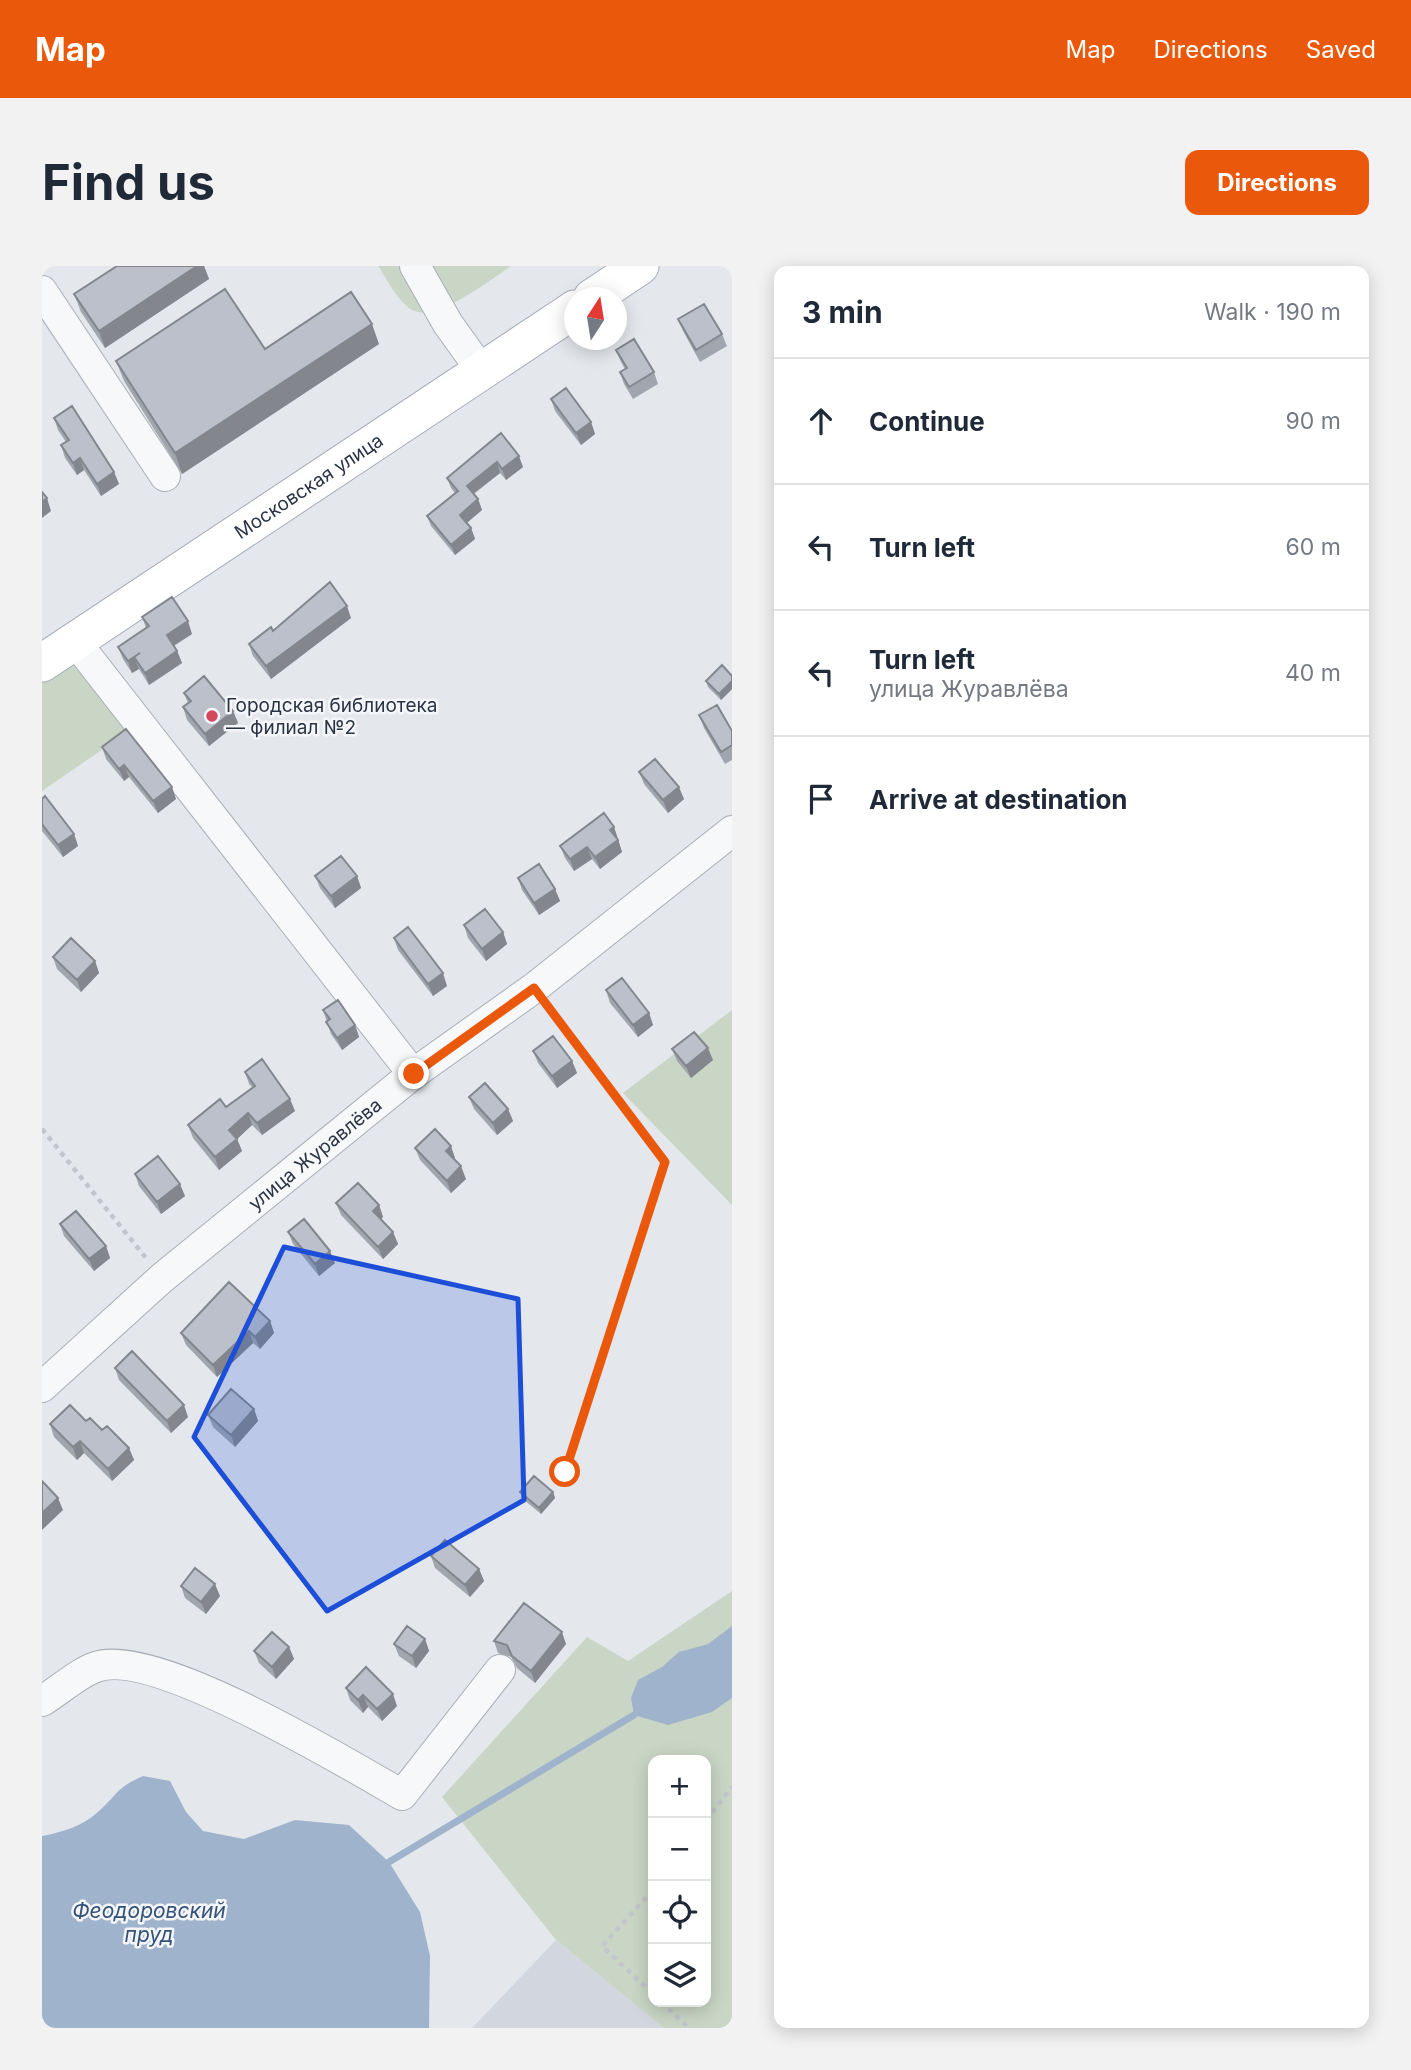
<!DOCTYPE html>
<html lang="en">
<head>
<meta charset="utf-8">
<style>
	body { margin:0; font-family:Inter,sans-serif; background:#f2f2f3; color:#1f2937 }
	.controls { position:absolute; right:21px; bottom:21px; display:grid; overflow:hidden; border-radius:14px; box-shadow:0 4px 18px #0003 }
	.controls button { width:63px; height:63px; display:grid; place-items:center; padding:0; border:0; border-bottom:2px solid #e0e1e3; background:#fff; color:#1f2937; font:35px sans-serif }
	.compass { position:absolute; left:522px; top:21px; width:63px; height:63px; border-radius:50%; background:#fff; box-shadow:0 4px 18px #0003; rotate:12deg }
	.stop { position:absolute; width:21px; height:21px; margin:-16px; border:5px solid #ea580c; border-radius:50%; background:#fff }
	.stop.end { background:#ea580c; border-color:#fff; box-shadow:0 2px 7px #0008 }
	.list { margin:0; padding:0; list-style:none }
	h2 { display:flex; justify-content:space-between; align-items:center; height:91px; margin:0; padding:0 28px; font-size:30px }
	h2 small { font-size:23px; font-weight:400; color:#747a83 }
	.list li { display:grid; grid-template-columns:46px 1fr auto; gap:21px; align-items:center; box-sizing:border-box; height:126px; padding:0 28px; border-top:2px solid #e0e1e3 }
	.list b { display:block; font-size:26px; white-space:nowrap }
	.list p { margin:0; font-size:23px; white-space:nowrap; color:#747a83 }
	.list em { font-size:23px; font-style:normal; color:#747a83 }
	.icon { flex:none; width:38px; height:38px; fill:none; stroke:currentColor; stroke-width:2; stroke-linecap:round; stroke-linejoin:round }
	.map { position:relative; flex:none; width:690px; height:1762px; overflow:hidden; border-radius:14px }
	header { display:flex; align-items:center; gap:42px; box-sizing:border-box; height:98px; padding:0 35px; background:#ea580c; color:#fff }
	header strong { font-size:33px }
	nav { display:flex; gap:38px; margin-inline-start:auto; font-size:24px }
	.intro { display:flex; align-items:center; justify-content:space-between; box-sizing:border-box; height:168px; padding:0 42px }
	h1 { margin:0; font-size:49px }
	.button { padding:18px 32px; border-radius:14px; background:#ea580c; color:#fff; font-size:24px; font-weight:700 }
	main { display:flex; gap:42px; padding:0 42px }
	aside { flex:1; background:#fff; border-radius:14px; box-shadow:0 4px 18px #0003 }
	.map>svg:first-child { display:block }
</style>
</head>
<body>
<header>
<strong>Map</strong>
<nav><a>Map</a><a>Directions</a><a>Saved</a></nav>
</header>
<div class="intro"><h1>Find us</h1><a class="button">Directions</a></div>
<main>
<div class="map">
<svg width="690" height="1762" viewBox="0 0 690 1762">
	<rect width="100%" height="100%" fill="#e4e7ec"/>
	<path fill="#d2d6de" d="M 514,1674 L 622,1762 L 430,1762 Z"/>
	<path fill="#c9d6c5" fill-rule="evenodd" d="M 336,0 L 469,0 C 449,13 394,57 370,44 C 356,36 345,13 336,0 Z
		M 39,395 L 96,459 L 0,525 L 0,415 Z
		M 690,744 L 690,939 L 581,827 Z
		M 690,1325 L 690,1762 L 622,1762 L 514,1674 L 400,1531 L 545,1371 L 586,1395 ZM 611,1494 L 664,1494 L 664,1736 L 611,1736 Z"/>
	<path fill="#9fb4cc" d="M 690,1360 L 690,1432 L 670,1446 L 626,1459 L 592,1449 L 589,1432 L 596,1414 L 620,1401 L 637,1386 L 666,1378 Z
		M 101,1510 L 128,1515 L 144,1546 L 161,1565 L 202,1573 L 253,1554 L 307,1559 L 347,1596 L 378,1646 L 388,1690 L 387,1762 L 0,1762 L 0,1570 C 21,1566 41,1560 57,1545 C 77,1527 74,1522 101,1510 Z"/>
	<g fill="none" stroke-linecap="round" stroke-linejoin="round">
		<path stroke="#9fb4cc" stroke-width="7" d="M 347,1596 L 592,1449"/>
		<defs>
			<g id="minor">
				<path d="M 373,0 L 406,58 L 439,104"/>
				<path d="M 0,25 L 123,210"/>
				<path d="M 33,375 L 371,808"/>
				<path id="s1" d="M 0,1121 L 120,1012 L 371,808 L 492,722 L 690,565"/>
				<path d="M 0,1435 C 17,1425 36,1407 54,1401 C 111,1380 305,1497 360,1529 L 458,1404"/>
			</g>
			<g id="major">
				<path d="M 550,32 L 598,0"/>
				<path id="s2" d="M 0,397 L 533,43"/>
			</g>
		</defs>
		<use href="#minor" stroke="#a9aeb7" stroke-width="32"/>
		<use href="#major" stroke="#a3abb8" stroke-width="39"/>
		<path stroke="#c2c5cb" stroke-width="4.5" stroke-dasharray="5 5" stroke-linecap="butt" d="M 508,742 L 623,896 L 523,1206
			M 0,863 L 104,992
			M 664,1554 L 690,1521
			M 611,1624 L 560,1680 L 611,1728
			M 619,1736 L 647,1762"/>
		<use href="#minor" stroke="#f7f8fa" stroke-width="30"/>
		<use href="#major" stroke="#fff" stroke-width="37"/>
	</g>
	<path fill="#a1a5ae" d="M 75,0 L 162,0 L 167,13 L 63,82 L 39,46 L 32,28 Z
		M 636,53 L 680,68 L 685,80 L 658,96 L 641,65 Z
		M 337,78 L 140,208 L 82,115 L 74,95 L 223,83 Z
		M 574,84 L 612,106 L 616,118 L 591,133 L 582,118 L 578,106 L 583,103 L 579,96 Z
		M 509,133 L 549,156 L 553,168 L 539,179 L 513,145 Z
		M 12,152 L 72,206 L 77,218 L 59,230 L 42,204 L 35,209 L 23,192 L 19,179 L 24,176 L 16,164 Z
		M 459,167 L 481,201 L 464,214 L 458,207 L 432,228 L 436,233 L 440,244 L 425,257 L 429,262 L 433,273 L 413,289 L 389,260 L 385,250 L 413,227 L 409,222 L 405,212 Z
		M 100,351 L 150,368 L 132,380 L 135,385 L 140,397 L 107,419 L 97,403 L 90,407 L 81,393 L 76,381 L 104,362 Z
		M 309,352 L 229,413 L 211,390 L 207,378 L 231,365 Z
		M 690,410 L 690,423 L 679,434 L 666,421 L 664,415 Z
		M 142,427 L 191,445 L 196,457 L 167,480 L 145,454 L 141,441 L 146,437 Z
		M 657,449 L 690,465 L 690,494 L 683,498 L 662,462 Z
		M 60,481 L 134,533 L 116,547 L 87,511 L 82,515 L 64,493 Z
		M 597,506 L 642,533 L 626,547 L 602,518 Z
		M 0,533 L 32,568 L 36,580 L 21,591 L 0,565 Z
		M 572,561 L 580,586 L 558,603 L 550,593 L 532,605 L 523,592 L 518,580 Z
		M 273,610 L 315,610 L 319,622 L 293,642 L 278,622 Z
		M 476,612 L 513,623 L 518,635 L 497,649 L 480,624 Z
		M 422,659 L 461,666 L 465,678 L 444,695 L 426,672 Z
		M 352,672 L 405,720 L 391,730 L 356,684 Z
		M 11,691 L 53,695 L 57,707 L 39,726 L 15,703 Z
		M 564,724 L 607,747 L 611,759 L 596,771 L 568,737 Z
		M 281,744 L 313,759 L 317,771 L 300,784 L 289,768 Z
		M 630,783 L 671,794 L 649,812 L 635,795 Z
		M 491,785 L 530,795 L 535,807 L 515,822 L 496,797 Z
		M 203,806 L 253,845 L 220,869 L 210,859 L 195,873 L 200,885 L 177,904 L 151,872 L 146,859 L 184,841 L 211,822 L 207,818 Z
		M 427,831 L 466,843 L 471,855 L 455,869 L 432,843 Z
		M 373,882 L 413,892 L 412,893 L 424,913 L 409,927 L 378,894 Z
		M 93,908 L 143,930 L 119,948 L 97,920 Z
		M 294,937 L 337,939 L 341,951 L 339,953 L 351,966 L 356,978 L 341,993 L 299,949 Z
		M 18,958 L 64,980 L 68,992 L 52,1005 L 22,970 Z
		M 246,966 L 293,997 L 277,1010 L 251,978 Z
		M 228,1055 L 232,1067 L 218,1083 L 211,1077 L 175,1111 L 144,1079 L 139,1067 Z
		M 73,1102 L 146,1151 L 129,1167 L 77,1114 Z
		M 212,1143 L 216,1155 L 193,1181 L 171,1161 L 166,1149 Z
		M 44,1155 L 87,1182 L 92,1194 L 70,1215 L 42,1187 L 35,1194 L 12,1171 L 8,1158 Z
		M 478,1226 L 511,1226 L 513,1232 L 499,1248 L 481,1233 Z
		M 389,1290 L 437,1303 L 442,1315 L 428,1331 L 393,1302 Z
		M 139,1320 L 178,1330 L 164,1348 L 143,1332 Z
		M 383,1373 L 387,1385 L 374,1402 L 357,1390 L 352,1378 Z
		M 452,1375 L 524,1378 L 493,1417 L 475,1402 L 469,1391 L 456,1387 Z
		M 247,1381 L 252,1393 L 234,1413 L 217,1397 L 212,1385 Z
		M 304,1422 L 355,1440 L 340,1455 L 326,1441 L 321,1447 L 308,1434 Z"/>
	<path fill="#83868d" d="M 155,0 L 162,0 L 167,13 L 63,82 L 57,65 Z
		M 330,58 L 337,78 L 140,208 L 133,187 Z
		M 549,156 L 553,168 L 539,179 L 534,167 Z
		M 477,190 L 481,201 L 464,214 L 460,203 Z
		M 38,192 L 42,204 L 35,209 L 31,197 Z
		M 455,196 L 458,207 L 428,230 L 425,220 Z
		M 72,206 L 77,218 L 59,230 L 55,218 Z
		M 5,232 L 9,245 L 0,252 L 0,236 Z
		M 436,233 L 440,244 L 422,259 L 418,249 Z
		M 429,262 L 433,273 L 413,289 L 409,279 Z
		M 305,340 L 309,352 L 229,413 L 224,400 Z
		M 146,355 L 150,368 L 129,381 L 125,369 Z
		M 135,385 L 140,397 L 107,419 L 103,407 Z
		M 98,387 L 92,391 L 97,403 L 90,407 L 86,395 Z
		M 690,415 L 690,423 L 679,434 L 677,428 Z
		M 191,445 L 196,457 L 167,480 L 163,468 Z
		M 82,499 L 87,511 L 82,515 L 77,503 Z
		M 130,521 L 134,533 L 116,547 L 111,535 Z
		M 637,521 L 642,533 L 626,547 L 621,534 Z
		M 572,561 L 580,586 L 558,603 L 553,591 L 568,564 Z
		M 32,568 L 36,580 L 21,591 L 16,579 Z
		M 545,581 L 550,593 L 532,605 L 528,593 Z
		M 315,610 L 319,622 L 293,642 L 289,630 Z
		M 513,623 L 518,635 L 497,649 L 492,637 Z
		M 461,666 L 465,678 L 444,695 L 440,683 Z
		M 53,695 L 57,707 L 39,726 L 35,714 Z
		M 401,707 L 405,720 L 391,730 L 386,718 Z
		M 607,747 L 611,759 L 596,771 L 591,759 Z
		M 313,759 L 317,771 L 300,784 L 295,772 Z
		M 666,782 L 671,794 L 649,812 L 644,800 Z
		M 530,795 L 535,807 L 515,822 L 510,810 Z
		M 248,833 L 253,845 L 220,869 L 215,857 Z
		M 466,843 L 471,855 L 455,869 L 451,857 Z
		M 206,847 L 210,859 L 192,876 L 187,864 Z
		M 195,873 L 200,885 L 177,904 L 173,891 Z
		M 409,880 L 413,892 L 408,897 L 404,885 Z
		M 419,900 L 424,913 L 409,927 L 405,915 Z
		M 138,918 L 143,930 L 119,948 L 115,936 Z
		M 337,939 L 341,951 L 335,957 L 331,945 Z
		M 351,966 L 356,978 L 341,993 L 336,981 Z
		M 64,980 L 68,992 L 52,1005 L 47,993 Z
		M 288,985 L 293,997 L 277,1010 L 273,998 Z
		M 228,1055 L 232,1067 L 218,1083 L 213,1071 Z
		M 207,1065 L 211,1077 L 175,1111 L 171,1099 Z
		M 142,1139 L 146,1151 L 129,1167 L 125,1155 Z
		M 212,1143 L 216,1155 L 193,1181 L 189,1169 Z
		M 38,1175 L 42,1187 L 35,1194 L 31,1181 Z
		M 87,1182 L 92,1194 L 70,1215 L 66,1203 Z
		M 511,1226 L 513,1232 L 499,1248 L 497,1242 Z
		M 16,1232 L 21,1244 L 0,1264 L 0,1247 Z
		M 437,1303 L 442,1315 L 428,1331 L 423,1319 Z
		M 173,1318 L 178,1330 L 164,1348 L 159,1336 Z
		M 520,1366 L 524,1378 L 493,1417 L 489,1405 Z
		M 383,1373 L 387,1385 L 374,1402 L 370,1390 Z
		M 247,1381 L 252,1393 L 234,1413 L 230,1401 Z
		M 351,1428 L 355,1440 L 340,1455 L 335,1443 Z
		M 321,1429 L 326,1441 L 321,1447 L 316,1434 Z"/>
	<path fill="#bbc0ca" stroke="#83868d" stroke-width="2" d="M 75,0 L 155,0 L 57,65 L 32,28 Z
		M 183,23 L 223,83 L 309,26 L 330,58 L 133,187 L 74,95 Z
		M 662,38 L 680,68 L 654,84 L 636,53 Z
		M 592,73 L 612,106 L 587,121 L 578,106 L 585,102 L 574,84 Z
		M 524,122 L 549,156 L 534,167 L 509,133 Z
		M 30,140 L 72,206 L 55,218 L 38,192 L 31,197 L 19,179 L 27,174 L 12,152 Z
		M 459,167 L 477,190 L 460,203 L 455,196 L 425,220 L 436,233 L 418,249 L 429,262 L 409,279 L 385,250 L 416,225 L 405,212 Z
		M 0,226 L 5,232 L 0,236 Z
		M 288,316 L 305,340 L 224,400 L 207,378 L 229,361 L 231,365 Z
		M 130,331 L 146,355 L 125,369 L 135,385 L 103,407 L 92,391 L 98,387 L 86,395 L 76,381 L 107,360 L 100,351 Z
		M 680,399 L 690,410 L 690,415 L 677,428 L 664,415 Z
		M 162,410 L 191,445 L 163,468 L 141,441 L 149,435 L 142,427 Z
		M 675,439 L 690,465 L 690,479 L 679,486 L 657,449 Z
		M 84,463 L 130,521 L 111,535 L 82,499 L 77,503 L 60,481 Z
		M 613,493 L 637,521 L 621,534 L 597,506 Z
		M 3,530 L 32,568 L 16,579 L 0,558 L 0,533 Z
		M 562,547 L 572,561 L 568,564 L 576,574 L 553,591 L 545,581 L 528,593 L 518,580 Z
		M 299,590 L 315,610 L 289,630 L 273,610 Z
		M 497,598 L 513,623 L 492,637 L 476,612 Z
		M 443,643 L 461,666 L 440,683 L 422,659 Z
		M 366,661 L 401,707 L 386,718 L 352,672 Z
		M 29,672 L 53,695 L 35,714 L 11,691 Z
		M 580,712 L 607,747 L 591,759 L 564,724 Z
		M 296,734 L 313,759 L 295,772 L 284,756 L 288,753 L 281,744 Z
		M 652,766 L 666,782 L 644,800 L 630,783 Z
		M 511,770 L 530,795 L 510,810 L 491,785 Z
		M 220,793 L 248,833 L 215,857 L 206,847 L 187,864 L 195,873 L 173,891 L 146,859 L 178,833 L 184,841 L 213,820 L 203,806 Z
		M 443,817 L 466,843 L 451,857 L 427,831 Z
		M 393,863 L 409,880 L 404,885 L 419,900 L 405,915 L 373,882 Z
		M 116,890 L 138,918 L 115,936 L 93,908 Z
		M 316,917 L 337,939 L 331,945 L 351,966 L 336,981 L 294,937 Z
		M 34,945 L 64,980 L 47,993 L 18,958 Z
		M 262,953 L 288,985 L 273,998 L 246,966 Z
		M 187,1016 L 228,1055 L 213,1071 L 207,1065 L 171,1099 L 139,1067 Z
		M 90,1085 L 142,1139 L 125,1155 L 73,1102 Z
		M 189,1123 L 212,1143 L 189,1169 L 166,1149 Z
		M 28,1139 L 44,1155 L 48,1152 L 60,1164 L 65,1160 L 87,1182 L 66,1203 L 38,1175 L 31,1181 L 8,1158 Z
		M 492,1210 L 511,1226 L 497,1242 L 478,1226 Z
		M 0,1215 L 16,1232 L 0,1247 Z
		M 403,1274 L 437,1303 L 423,1319 L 389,1290 Z
		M 153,1302 L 173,1318 L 159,1336 L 139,1320 Z
		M 482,1337 L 520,1366 L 489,1405 L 470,1390 L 465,1379 L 452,1375 Z
		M 365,1360 L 383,1373 L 370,1390 L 352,1378 Z
		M 230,1366 L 247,1381 L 230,1401 L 212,1385 Z
		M 324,1401 L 351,1428 L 335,1443 L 321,1429 L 316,1434 L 304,1422 Z"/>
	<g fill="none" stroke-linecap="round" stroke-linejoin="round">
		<path stroke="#ea580c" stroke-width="9" d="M 372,808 L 492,722 L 623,896 L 523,1206"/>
	</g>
	<path fill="#1d4ed8" fill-opacity="0.2" stroke="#1d4ed8" stroke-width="5" stroke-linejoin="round" d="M 242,981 L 476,1033 L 482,1234 L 285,1345 L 152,1171 Z"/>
	<circle fill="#d1495b" stroke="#f4f6f9" stroke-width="2.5" cx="170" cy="450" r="7"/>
	<g text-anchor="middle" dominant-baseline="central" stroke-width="5" stroke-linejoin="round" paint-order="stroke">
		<g font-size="19" fill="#2b3445" stroke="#f4f6f9">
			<text stroke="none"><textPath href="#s2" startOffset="320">Московская улица</textPath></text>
			<text stroke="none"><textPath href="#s1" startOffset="359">улица Журавлёва</textPath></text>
		</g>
		<g font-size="19" fill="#2b3445" stroke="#f4f6f9" text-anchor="start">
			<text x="184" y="439">Городская библиотека<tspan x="184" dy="22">— филиал №2</tspan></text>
		</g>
		<g font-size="21" font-style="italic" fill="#34527a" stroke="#f4f6f9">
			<text x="107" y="1644">Феодоровский<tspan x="107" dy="24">пруд</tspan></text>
		</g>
	</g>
</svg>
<div class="controls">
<button>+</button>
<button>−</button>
<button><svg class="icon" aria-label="locate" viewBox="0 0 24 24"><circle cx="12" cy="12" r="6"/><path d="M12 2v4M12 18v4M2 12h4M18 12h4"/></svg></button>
<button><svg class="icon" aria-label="layers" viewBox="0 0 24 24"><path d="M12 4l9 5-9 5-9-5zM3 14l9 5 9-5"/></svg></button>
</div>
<svg class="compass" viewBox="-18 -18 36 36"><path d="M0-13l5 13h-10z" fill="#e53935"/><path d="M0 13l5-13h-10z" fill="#747a83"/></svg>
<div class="stop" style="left:523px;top:1206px"></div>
<div class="stop end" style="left:372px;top:808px"></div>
</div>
<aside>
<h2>3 min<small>Walk · 190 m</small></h2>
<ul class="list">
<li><svg class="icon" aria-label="ahead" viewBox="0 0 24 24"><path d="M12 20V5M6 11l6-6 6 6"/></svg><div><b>Continue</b></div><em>90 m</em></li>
<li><svg class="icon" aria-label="left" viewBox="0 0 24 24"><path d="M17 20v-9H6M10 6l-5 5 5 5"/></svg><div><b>Turn left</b></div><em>60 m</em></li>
<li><svg class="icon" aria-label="left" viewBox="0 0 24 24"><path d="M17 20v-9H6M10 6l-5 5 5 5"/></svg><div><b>Turn left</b><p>улица Журавлёва</p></div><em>40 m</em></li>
<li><svg class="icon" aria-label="arrive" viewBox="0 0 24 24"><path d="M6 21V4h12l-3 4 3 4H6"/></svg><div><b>Arrive at destination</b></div></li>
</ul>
</aside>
</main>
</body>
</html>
